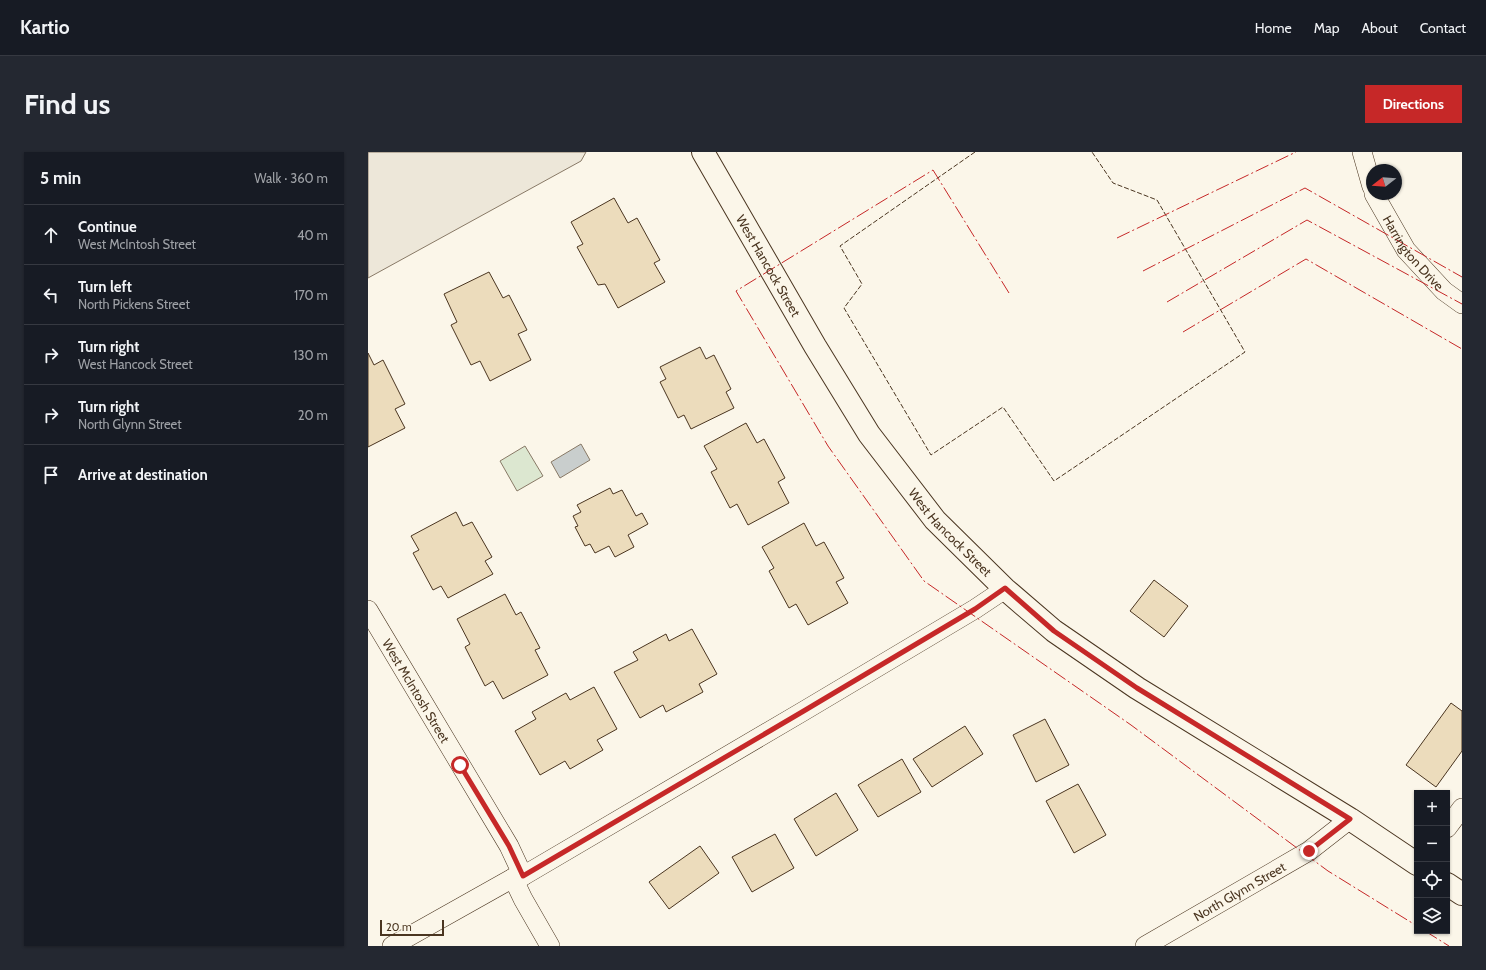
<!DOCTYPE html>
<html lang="en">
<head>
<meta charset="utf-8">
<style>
	body { margin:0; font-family:Cabin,sans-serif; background:#242831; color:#f1f3f6 }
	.controls { position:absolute; right:12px; bottom:12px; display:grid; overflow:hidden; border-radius:0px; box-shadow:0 1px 3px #0004 }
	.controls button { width:36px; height:36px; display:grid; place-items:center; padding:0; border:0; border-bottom:1px solid #363941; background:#171b24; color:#f1f3f6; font:20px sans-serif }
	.compass { position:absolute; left:998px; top:12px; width:36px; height:36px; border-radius:50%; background:#171b24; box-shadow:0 1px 3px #0004; rotate:253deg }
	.scale { position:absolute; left:12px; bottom:10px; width:64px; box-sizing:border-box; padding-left:4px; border:2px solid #4a3520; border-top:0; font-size:11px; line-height:14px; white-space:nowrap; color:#4a3520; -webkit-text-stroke:3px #fbf6e9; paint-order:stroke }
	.stop { position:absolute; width:12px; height:12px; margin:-9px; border:3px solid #c62828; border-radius:50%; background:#fff }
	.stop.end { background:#c62828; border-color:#fff; box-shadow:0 1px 4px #0008 }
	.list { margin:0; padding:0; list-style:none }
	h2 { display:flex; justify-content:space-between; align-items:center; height:52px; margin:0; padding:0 16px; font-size:17px }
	h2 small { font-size:13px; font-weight:400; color:#9ea1a6 }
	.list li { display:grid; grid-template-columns:26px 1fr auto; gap:12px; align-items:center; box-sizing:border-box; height:60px; padding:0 16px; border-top:1px solid #363941 }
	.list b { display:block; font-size:15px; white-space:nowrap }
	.list p { margin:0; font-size:13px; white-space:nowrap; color:#9ea1a6 }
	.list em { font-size:13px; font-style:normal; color:#9ea1a6 }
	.icon { flex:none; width:22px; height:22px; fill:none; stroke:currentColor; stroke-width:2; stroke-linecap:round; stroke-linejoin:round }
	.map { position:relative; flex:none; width:1094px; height:794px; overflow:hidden; border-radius:0px }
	header { display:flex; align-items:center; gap:24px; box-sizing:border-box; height:56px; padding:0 20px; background:#171b24; border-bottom:1px solid #363941 }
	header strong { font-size:19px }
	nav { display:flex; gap:22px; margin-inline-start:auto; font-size:14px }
	.intro { display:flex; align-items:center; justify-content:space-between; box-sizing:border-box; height:96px; padding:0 24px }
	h1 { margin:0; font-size:28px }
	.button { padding:10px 18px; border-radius:0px; background:#c62828; color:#fff; font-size:14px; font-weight:700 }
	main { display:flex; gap:24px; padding:0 24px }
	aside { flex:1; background:#171b24; border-radius:0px; box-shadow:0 1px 3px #0004 }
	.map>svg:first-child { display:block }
</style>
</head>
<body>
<header>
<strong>Kartio</strong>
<nav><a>Home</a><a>Map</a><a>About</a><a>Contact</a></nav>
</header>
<div class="intro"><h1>Find us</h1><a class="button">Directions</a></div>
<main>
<aside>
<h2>5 min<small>Walk · 360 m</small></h2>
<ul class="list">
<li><svg class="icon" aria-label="ahead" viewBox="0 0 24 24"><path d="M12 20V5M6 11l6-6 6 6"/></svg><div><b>Continue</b><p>West McIntosh Street</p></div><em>40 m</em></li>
<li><svg class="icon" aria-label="left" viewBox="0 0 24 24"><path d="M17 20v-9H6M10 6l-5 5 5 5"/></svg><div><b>Turn left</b><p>North Pickens Street</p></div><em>170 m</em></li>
<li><svg class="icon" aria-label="right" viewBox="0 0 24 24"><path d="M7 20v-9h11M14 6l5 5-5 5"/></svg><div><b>Turn right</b><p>West Hancock Street</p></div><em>130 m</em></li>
<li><svg class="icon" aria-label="right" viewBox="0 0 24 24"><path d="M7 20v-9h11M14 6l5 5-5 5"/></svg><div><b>Turn right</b><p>North Glynn Street</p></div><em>20 m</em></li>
<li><svg class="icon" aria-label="arrive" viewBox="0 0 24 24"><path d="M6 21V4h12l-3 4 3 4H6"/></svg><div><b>Arrive at destination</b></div></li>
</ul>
</aside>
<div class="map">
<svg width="1094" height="794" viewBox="0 0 1094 794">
	<rect width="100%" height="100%" fill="#fbf6e9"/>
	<path fill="#dce7d0" stroke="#887966" d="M 157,294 L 175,324 L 149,339 L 132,309 Z"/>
	<path fill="#ede7d9" stroke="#887966" d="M 0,0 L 218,0 L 213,9 L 0,126 Z"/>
	<path fill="#c9cecd" stroke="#887966" d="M 213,292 L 222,308 L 192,326 L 183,310 Z"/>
	<path fill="#ecdcbc" stroke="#4a3520" d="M 246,46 L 260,71 L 269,66 L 292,108 L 286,111 L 297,130 L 250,156 L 237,132 L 230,133 L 209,95 L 215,92 L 203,70 Z
		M 121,120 L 135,146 L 141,143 L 159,178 L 150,182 L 163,208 L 122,229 L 112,209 L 103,213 L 83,173 L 89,170 L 76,142 Z
		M 332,195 L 338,207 L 346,203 L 363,237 L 358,240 L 366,256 L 323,277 L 316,263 L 310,266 L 292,230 L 298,227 L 292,215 Z
		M 0,201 L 6,213 L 15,208 L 37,252 L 27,257 L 37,276 L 0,295 Z
		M 378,271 L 389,291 L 396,287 L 417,326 L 410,330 L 421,351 L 380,373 L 369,352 L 362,356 L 343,320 L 349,317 L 336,294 Z
		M 242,336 L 245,342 L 254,338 L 268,364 L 274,361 L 280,372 L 260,383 L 266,395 L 247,405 L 241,394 L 227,401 L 222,392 L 217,394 L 207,375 L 210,374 L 205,364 L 213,360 L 209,353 Z
		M 88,360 L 95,374 L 104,370 L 124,405 L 117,409 L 125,422 L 80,446 L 73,434 L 65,438 L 45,401 L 51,398 L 43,384 Z
		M 436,371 L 448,394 L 456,390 L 476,426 L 468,430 L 480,451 L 440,473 L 428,452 L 421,456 L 401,419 L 406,416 L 394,395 Z
		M 786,428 L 820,454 L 796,485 L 762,459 Z
		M 137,442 L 148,463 L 153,460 L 172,496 L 167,498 L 180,523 L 135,547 L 125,529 L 117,534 L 97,495 L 102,492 L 89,467 Z
		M 324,477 L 349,522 L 331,532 L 335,540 L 298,560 L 295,553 L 272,566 L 246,520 L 270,508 L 265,500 L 298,482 L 301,489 Z
		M 226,535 L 249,577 L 229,588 L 235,598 L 202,617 L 197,609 L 172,623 L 147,579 L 168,567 L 164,560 L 198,541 L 202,548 Z
		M 1083,551 L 1094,559 L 1094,599 L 1068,635 L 1038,613 Z
		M 677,567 L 701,613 L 668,630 L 645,583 Z
		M 597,574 L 615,602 L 564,635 L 545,607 Z
		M 534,607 L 553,640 L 510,665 L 490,633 Z
		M 710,632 L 738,683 L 706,701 L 678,649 Z
		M 468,641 L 490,678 L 448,704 L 426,667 Z
		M 407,682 L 426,716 L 384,740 L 364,705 Z
		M 332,694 L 351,721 L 301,757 L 281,730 Z"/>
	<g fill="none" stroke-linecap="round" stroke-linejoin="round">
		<defs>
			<g id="street">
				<path d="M 994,0 L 1004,35"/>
				<path id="s1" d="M 1006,42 L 1038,98 L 1076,139 L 1094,152"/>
				<path id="s2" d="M 0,458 L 141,694 L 155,724"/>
				<path d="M 1079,676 L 1094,656"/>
				<path d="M 145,726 L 155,747 L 182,794"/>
				<path d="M 24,794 L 145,726 L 155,724 L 434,560 L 607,457 L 637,437"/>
				<path id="s3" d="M 777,794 L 941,699 L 982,667"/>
			</g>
			<g id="primary">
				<path id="s4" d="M 335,0 L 447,194 L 501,282 L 567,368 L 637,437 L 686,479 L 769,536 L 982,667 L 1049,712"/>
				<path d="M 1079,732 L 1094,742"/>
			</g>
		</defs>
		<use href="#street" stroke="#4a3520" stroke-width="20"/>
		<use href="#primary" stroke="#4a3520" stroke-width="24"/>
		<use href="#street" stroke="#fbf6e9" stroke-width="19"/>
		<use href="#primary" stroke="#fbf6e9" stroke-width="22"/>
		<path stroke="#4a3520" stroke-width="1" stroke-dasharray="5 2" stroke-linecap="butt" d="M 607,0 L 472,94 L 494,132 L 476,156 L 563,303 L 635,255 L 686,329 L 877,200 L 789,48 L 745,31 L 724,0"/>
		<path stroke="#c62828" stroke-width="1" stroke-dasharray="14 3 2 3" stroke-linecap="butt" d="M 749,86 L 928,0
			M 775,119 L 937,36 L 1094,125
			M 641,141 L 565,18 L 368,139 L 460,294 L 556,429 L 763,573 L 960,719 L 1049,774
			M 799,150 L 939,68 L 1094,152
			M 815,180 L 938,107 L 1094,197
			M 1057,779 L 1081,794"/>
	</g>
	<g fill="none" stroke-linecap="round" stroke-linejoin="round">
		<path stroke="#c62828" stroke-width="5" d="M 92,613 L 141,694 L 155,724 L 434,560 L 607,457 L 637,436 L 686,479 L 769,536 L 982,667 L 941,699"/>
	</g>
	<g text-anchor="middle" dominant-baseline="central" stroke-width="3" stroke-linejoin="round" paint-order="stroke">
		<g font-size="13" fill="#4a3520" stroke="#fbf6e9">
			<text stroke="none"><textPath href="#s1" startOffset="71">Harrington Drive</textPath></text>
			<text stroke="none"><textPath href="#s4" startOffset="131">West Hancock Street</textPath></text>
			<text stroke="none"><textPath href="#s4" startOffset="455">West Hancock Street</textPath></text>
			<text stroke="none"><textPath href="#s2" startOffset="94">West McIntosh Street</textPath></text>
			<text stroke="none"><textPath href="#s3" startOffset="109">North Glynn Street</textPath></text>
		</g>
	</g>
</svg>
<div class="controls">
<button>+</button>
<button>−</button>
<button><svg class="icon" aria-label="locate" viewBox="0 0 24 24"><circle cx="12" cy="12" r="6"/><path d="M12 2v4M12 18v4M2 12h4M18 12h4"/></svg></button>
<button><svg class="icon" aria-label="layers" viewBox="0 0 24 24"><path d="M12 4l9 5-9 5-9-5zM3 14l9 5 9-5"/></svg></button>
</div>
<svg class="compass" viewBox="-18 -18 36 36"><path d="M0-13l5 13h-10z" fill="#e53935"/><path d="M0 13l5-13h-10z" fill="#9ea1a6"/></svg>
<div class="scale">20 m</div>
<div class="stop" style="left:92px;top:613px"></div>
<div class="stop end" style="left:941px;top:699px"></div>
</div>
</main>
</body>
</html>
